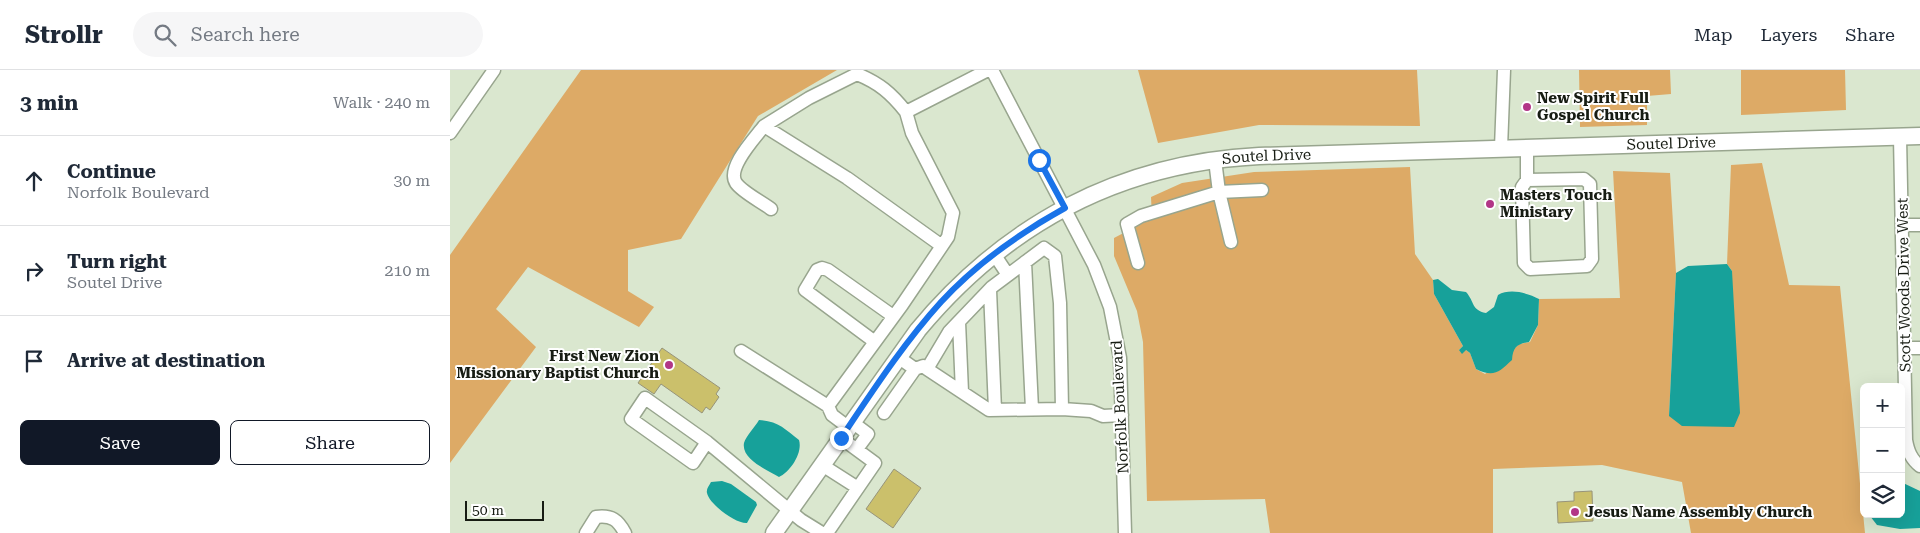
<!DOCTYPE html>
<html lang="en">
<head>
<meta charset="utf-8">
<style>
	body { margin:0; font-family:"Roboto Serif",serif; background:#f6f6f7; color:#1f2937 }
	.controls { position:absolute; right:15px; bottom:15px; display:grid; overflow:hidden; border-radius:8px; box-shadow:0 5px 20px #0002 }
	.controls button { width:45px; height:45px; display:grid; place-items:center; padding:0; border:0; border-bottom:1px solid #e0e1e3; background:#fff; color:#1f2937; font:25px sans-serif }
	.scale { position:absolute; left:15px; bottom:12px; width:79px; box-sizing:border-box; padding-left:5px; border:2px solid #171c13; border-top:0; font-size:14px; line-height:18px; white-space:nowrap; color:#171c13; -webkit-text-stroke:4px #fff; paint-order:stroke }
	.stop { position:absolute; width:15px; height:15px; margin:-11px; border:4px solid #1a73e8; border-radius:50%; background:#fff }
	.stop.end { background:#1a73e8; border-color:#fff; box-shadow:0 1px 5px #0008 }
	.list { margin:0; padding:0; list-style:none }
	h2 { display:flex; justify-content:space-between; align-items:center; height:65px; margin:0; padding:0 20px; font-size:21px }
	h2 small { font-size:16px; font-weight:400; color:#747a83 }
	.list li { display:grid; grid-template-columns:32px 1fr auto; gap:15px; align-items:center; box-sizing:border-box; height:90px; padding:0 20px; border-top:1px solid #e0e1e3 }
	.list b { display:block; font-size:19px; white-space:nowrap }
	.list p { margin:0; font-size:16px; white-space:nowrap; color:#747a83 }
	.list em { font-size:16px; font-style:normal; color:#747a83 }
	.actions { display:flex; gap:10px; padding:15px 20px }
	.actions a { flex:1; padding:11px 0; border:1px solid #111827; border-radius:8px; text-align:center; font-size:18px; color:#111827 }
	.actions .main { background:#111827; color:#fff }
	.icon { flex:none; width:28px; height:28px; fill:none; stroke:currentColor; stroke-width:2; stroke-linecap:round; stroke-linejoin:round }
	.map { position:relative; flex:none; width:1470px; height:463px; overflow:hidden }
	header { display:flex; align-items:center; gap:30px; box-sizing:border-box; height:70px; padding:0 25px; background:#fff; border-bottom:1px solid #e0e1e3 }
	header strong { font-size:24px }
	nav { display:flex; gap:28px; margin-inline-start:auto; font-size:18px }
	.search { width:350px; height:45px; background:#f6f6f7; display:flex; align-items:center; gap:12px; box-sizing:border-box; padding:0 18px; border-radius:28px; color:#747a83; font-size:19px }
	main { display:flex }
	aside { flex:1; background:#fff }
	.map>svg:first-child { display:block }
</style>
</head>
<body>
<header>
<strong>Strollr</strong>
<div class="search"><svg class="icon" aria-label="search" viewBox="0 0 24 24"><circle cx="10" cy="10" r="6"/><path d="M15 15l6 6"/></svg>Search here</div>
<nav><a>Map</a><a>Layers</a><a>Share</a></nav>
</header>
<main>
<aside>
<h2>3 min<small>Walk · 240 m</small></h2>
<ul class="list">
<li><svg class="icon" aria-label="ahead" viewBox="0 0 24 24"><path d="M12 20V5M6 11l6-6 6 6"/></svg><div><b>Continue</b><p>Norfolk Boulevard</p></div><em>30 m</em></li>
<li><svg class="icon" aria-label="right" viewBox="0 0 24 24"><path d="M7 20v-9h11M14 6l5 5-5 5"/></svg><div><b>Turn right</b><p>Soutel Drive</p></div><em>210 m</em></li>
<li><svg class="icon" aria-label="arrive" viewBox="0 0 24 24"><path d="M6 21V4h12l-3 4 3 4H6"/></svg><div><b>Arrive at destination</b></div></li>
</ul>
<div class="actions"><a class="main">Save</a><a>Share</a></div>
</aside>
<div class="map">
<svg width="1470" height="463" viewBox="0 0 1470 463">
	<rect width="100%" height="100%" fill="#dae7cf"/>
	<path fill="#da6" d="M 131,0 L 387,0 L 308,46 L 231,169 L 178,180 L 178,221 L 204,237 L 189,257 L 78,197 L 46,239 L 86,277 L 0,393 L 0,185 Z
		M 688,0 L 967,0 L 970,56 L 809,55 L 708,73 Z
		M 1129,0 L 1220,0 L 1221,24 L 1197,26 L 1197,55 L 1130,57 Z
		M 1291,0 L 1395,0 L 1396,40 L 1291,45 Z
		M 1312,93 L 1339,215 L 1390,216 L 1415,463 L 1241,463 L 1232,412 L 1152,395 L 1043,399 L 1043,463 L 820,463 L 815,429 L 697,431 L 693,272 L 687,241 L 664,186 L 664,168 L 702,148 L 701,127 L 732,113 L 804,102 L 960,97 L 965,184 L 983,210 L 984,224 L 1013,276 L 1009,280 L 1016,280 L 1020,283 L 1026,299 L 1035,304 L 1069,274 L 1080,272 L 1088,255 L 1089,229 L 1170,228 L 1163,101 L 1220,103 L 1226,203 L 1219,346 L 1282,201 L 1277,194 L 1281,95 Z"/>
	<path fill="#17a19a" d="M 1277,194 L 1282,201 L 1290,343 L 1284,357 L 1232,356 L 1219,346 L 1226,203 L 1238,196 Z
		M 988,209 L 1002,220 L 1016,222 C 1025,232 1021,240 1036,243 L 1044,237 L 1048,225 C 1060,218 1078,223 1089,229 L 1088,255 L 1079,272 C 1067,274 1063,277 1062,290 C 1049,302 1044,308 1026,299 L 1020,283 L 1016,280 L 1012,284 L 1009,280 L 1013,276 L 984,224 L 983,210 Z
		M 309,350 C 328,351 335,359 349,370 C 353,383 340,402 329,407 C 318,400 291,390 294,373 C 296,366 305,357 309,350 Z
		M 272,411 L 281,414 L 306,432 L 307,435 L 297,453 C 286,454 259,434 257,423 C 256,419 259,416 261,412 Z
		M 1451,412 L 1470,421 L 1470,458 L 1450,459 L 1427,455 L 1420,446 L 1420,444 L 1451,444 Z"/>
	<path fill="#cbc06b" stroke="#97947b" d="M 212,278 L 270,318 L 266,324 L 269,327 L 260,340 L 256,337 L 252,343 L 211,314 L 204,324 L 188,313 Z
		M 444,399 L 471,418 L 443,458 L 416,439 Z
		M 1142,421 L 1143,451 L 1108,453 L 1107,432 L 1124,431 L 1124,422 Z"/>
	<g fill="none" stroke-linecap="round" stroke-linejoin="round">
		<defs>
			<path id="minor" d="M 542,0 L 644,195 L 660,237 L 670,288 L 675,463
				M 456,42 C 441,23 429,13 407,4 L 359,28 L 314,56 L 397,108 L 492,176
				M 314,56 C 305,68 276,98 286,113 C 292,122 312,132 321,139
				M 0,63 L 44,0
				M 1450,67 L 1456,370 C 1458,381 1461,389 1470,396
				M 1051,78 L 1054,0
				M 765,90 L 769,122 L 781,172
				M 1077,110 L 1134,109 L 1140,114 L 1142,189 L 1137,196 L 1080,199 L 1074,193 L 1072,117 L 1077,110 L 1077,77
				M 1453,155 L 1470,155
				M 544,184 L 558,205
				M 575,192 L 582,339
				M 688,193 L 677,154 L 691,146 L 769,122 L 812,120
				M 540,220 L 545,340
				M 509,252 L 512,322
				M 425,272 L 355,220 L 367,200 L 372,198 L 378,200 L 443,246
				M 1455,278 L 1470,278
				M 291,281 L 378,336 L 452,235 L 498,167 L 503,143 L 462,63 L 456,42 L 538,0
				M 448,287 L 465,299 L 473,296 L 477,299 L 499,262 L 542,217 L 594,178 L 605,186 L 610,233 L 612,339 L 641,341 L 653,346 L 672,345
				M 477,299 L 539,340 L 612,339
				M 378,336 L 382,345 L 398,357
				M 434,343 L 465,299
				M 402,352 L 418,364 L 407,379
				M 257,372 L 195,328 L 181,349 L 243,393 L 257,372 L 351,450 L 372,463
				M 372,395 L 408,418
				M 136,463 L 146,447 C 162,445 168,450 175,463
				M 377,463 L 425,393 L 391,368"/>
			<g id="major">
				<path id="s1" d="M 324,463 L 468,260 C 556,154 670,93 809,86 L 1470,66"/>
			</g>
		</defs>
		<use href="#minor" stroke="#98a58e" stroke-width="15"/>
		<use href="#major" stroke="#98a58e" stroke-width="19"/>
		<use href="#minor" stroke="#fff" stroke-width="12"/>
		<use href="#major" stroke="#fff" stroke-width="16"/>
	</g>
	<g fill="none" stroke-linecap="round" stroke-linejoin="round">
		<path stroke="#1a73e8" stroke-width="6" d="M 391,368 C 422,322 453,274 491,232 C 527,193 568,164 615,138 L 589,90"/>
	</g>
	<g fill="#b23687" stroke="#fff" stroke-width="2">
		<circle cx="1077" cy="37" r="5"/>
		<circle cx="1040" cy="134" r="5"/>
		<circle cx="219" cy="295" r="5"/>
		<circle cx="1125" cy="442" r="5"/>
	</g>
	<g text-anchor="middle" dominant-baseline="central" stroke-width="4" stroke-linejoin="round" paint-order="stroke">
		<g font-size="15" font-weight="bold" fill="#171c13" stroke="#fff" text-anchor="start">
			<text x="1087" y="28">New Spirit Full<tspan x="1087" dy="17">Gospel Church</tspan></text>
			<text x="1050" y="125">Masters Touch<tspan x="1050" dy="17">Ministary</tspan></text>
			<text x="209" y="286" text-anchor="end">First New Zion<tspan x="209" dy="17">Missionary Baptist Church</tspan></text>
			<text x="1135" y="442">Jesus Name Assembly Church</text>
		</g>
		<g font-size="15" fill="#171c13" stroke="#fff">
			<text stroke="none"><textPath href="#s1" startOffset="1056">Soutel Drive</textPath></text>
			<text stroke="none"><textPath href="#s1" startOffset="651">Soutel Drive</textPath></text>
			<text transform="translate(1454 215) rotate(-91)">Scott Woods Drive West</text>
			<text transform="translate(670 337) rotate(-93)">Norfolk Boulevard</text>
		</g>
	</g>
</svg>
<div class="controls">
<button>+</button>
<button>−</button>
<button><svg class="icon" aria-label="layers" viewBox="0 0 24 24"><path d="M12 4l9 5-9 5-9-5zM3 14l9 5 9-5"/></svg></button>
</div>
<div class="scale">50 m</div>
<div class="stop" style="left:589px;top:90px"></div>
<div class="stop end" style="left:391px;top:368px"></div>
</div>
</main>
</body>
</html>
